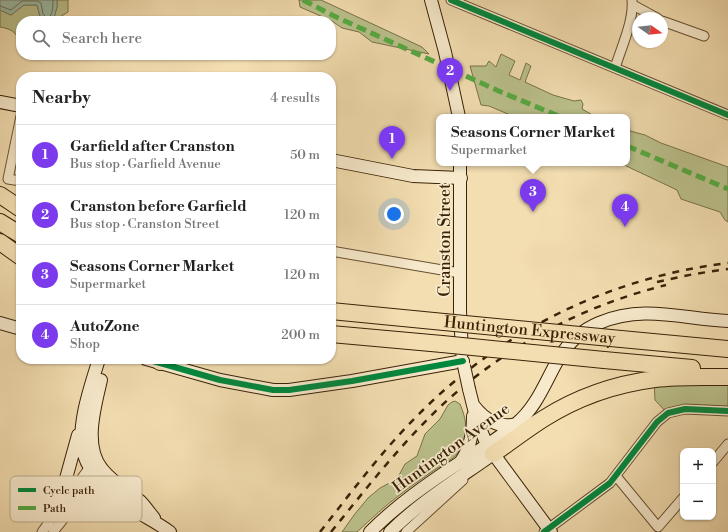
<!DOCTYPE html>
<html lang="en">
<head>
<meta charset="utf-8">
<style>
	body { margin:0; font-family:"Libre Bodoni",serif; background:#f6f6f6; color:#222 }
	.controls { position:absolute; right:12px; bottom:12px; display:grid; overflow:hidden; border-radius:8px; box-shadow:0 1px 3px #0004 }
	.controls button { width:36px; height:36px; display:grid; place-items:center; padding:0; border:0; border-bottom:1px solid #e0e0e0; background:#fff; color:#222; font:20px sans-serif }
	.compass { position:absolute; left:632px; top:12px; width:36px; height:36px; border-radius:50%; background:#fff; box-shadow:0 1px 3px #0004; rotate:104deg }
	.you { position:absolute; left:394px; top:214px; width:14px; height:14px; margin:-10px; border:3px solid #fff; border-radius:50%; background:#1a73e8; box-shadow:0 0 0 6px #1a73e833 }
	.badge { display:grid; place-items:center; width:26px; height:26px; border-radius:50%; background:#7c3aed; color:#fff; font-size:13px; font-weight:700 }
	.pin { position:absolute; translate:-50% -33px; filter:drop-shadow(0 1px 2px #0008) }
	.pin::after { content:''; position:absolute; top:21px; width:14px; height:12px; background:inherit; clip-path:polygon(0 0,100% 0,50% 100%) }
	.popup { position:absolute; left:436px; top:114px; width:194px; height:52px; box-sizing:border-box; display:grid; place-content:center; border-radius:8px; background:#fff; filter:drop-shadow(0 1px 3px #0005); font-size:13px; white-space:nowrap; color:#767676 }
	.popup b { font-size:15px; color:#222 }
	.popup::after { content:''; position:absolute; left:50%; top:100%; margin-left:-8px; border:8px solid transparent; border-top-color:#fff }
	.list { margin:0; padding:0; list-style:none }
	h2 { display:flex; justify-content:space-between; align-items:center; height:52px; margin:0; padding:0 16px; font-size:17px }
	h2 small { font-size:13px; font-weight:400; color:#767676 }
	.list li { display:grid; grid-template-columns:26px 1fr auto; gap:12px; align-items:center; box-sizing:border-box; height:60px; padding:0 16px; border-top:1px solid #e0e0e0 }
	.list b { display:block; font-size:15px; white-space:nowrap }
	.list p { margin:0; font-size:13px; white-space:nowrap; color:#767676 }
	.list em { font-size:13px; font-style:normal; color:#767676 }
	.icon { flex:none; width:22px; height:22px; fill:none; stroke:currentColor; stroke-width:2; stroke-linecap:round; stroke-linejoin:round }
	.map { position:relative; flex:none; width:728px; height:532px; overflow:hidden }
	.search { position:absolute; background:#fff; box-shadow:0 1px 3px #0004; left:16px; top:16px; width:320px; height:44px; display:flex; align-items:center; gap:10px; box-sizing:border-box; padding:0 14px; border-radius:16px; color:#767676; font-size:15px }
	.panel { position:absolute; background:#fff; box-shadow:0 1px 3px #0004; left:16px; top:72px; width:320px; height:292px; border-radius:16px }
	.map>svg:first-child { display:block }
</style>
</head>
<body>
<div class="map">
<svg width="728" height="532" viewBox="0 0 728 532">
	<rect width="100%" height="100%" fill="#f3deb1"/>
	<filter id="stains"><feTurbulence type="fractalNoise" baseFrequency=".005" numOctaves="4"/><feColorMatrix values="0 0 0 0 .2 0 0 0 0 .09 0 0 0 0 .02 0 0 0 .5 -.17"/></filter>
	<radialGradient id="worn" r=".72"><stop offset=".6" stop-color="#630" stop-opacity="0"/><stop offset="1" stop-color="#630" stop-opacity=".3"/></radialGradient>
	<path fill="#bbc18c" stroke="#7a724a" d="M 57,0 L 68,0 L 68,12 L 53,21 L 57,7 Z
		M 299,0 L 321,0 L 422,47 L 429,54 L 372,42 L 359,32 L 342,28 L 332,21 L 300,7 Z
		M 24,5 L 37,5 L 40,16 L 44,21 L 21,21 L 21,42 C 15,31 11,29 0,27 L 0,10 L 11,15 Z
		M 501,54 L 515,61 L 509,75 L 520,80 L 526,63 L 531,66 L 525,82 L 553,95 L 574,101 L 581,100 L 583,104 L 582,109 L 596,117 L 515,117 L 489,106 L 481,105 L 470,66 L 486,66 L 489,61 L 496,67 Z
		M 627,122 L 629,122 L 630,131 L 645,135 L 661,143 L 728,167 L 728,222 L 725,220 L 720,212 L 681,199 L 677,190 L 620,163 L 627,163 Z
		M 728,375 L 728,411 L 668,414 L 655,400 L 654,380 Z
		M 455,401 L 460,404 C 466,418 469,434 461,448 C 454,460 444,464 433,471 C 423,478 411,486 401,494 C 386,505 371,519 357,532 L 342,532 L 354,515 L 368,498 L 380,488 L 397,479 L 405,464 L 417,456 L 425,434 L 440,419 L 448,405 L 452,402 Z"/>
	<path fill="#9cbca8" stroke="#757e68" d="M 0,0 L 57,0 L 57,7 L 53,21 L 44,21 L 40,16 L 37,5 L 24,5 L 11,15 L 0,10 Z"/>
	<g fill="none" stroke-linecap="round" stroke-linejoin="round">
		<path stroke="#6b6f58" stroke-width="1" d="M 0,6 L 11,10 L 22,1 L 37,1 L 41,3 L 43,14 L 48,19 C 53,14 53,6 53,0"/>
		<defs>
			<path id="street" d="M 451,0 L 728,115
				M 633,5 L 657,18
				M 662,21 L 704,36
				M 615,68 C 621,48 634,21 632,0
				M 21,116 L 8,179 L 21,181
				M 331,251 L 460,273
				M 713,462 L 728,444
				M 616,476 L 658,527 L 683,498
				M 42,532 L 93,463
				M 53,532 L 101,472
				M 406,532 L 463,480
				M 544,532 L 610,483 L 657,422 L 668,413 L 685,409 L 728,411"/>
			<path id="secondary" d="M 431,0 L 445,52 L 459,117
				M 0,102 L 21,106
				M 331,160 L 413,176 L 461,178
				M 460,163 L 460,311 L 462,353
				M 0,323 L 21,329
				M 99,359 C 91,385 75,429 84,455 C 91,478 115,495 133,509 C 145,517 158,523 170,532
				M 146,359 L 220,380 L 273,390 L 289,390 L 352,381 L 463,361
				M 101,380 C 95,406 83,446 102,469 C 112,482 128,491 140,501 C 145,506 149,512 154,518
				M 469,389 L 477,421 L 487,445 L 551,532
				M 474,406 C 484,419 499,429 516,424
				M 461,461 C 470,449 473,432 473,416
				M 57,511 L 78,435
				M 370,532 C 397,505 427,484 459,463 C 478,451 498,439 516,424 C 537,407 546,380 559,358 C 569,342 582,330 599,323 C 643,304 683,319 728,321
				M 390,532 C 421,501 458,479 493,454"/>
			<path id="highway" d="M 0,195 L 21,209
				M 0,222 L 21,235
				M 0,242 L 21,257
				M 331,311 L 444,322
				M 331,334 L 442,344
				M 621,339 L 728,349
				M 160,359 L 160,362
				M 604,360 L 692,368
				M 493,454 C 510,442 526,430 543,419 C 576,398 616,384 655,379 C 679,376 704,377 728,377"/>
		</defs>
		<use href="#street" stroke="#685132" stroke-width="11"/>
		<use href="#secondary" stroke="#3a2207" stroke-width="14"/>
		<use href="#highway" stroke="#3a2207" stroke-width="18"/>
		<use href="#street" stroke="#f7eacc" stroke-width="9"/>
		<use href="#secondary" stroke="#f7eacc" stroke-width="12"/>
		<use href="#highway" stroke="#f3deb1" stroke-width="16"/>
		<path stroke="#3a2207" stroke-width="2.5" stroke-dasharray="7 7" stroke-linecap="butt" d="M 657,282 L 694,274 L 728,269
			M 320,532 C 353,490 385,447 423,410 C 506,328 613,277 728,263
			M 331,532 C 366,489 400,445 440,407 C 504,347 582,306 666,285"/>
		<defs>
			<path id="secondary-bridge" d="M 464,366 L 469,389"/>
			<g id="highway-bridge">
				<path id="s1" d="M 444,322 L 621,339"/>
				<path d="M 442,344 L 604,360"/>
			</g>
		</defs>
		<use href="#secondary-bridge" stroke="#3a2207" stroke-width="14" stroke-linecap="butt"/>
		<use href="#highway-bridge" stroke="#3a2207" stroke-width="18" stroke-linecap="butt"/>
		<use href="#secondary-bridge" stroke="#f7eacc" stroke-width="12"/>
		<use href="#highway-bridge" stroke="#f3deb1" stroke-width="16"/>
		<path stroke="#55aa41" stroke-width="5" stroke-dasharray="10 5" stroke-linecap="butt" d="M 303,0 L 334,16 L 501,92 L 561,117
			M 627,146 L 728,189"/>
		<defs>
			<path id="cycleway" d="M 451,0 L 728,115
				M 146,359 L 220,380 L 273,390 L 289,390 L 352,381 L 463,361
				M 544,532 L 610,483 L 657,422 L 668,413 L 685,409 L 728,411"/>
		</defs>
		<use href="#cycleway" stroke="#f7eacc" stroke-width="8"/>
		<use href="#cycleway" stroke="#00873e" stroke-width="6"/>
	</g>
	<g text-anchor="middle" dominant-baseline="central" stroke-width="3.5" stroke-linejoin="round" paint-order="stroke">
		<g font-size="16" fill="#3a2207" stroke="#f7eacc">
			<text transform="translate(445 240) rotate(-90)">Cranston Street</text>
			<text stroke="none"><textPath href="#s1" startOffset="86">Huntington Expressway</textPath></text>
			<text transform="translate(451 448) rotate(-36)">Huntington Avenue</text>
		</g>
	</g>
	<rect x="10" y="476" width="132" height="46" rx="6" fill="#f7eacc" stroke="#beae91" stroke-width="1"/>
	<rect x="18" y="488" width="18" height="4" fill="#00873e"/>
	<rect x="18" y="506" width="18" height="4" fill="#55aa41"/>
	<g font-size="11" fill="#3a2207">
		<text x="43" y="494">Cycle path</text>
		<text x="43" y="512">Path</text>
	</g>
	<rect width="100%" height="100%" filter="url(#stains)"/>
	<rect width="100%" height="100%" fill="url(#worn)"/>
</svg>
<div class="controls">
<button>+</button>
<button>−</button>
</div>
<svg class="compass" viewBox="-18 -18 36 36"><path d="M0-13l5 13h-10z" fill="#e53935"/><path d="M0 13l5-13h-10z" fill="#767676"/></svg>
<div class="you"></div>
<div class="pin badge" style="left:392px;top:159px">1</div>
<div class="pin badge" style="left:450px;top:91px">2</div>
<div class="pin badge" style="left:533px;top:212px">3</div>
<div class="popup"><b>Seasons Corner Market</b>Supermarket</div>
<div class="pin badge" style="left:625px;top:227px">4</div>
<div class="search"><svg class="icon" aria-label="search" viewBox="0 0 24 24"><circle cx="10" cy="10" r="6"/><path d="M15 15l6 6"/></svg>Search here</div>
<section class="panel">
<h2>Nearby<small>4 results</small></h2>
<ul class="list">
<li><span class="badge">1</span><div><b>Garfield after Cranston</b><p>Bus stop · Garfield Avenue</p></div><em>50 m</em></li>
<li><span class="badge">2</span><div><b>Cranston before Garfield</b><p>Bus stop · Cranston Street</p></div><em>120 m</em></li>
<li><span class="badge">3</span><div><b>Seasons Corner Market</b><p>Supermarket</p></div><em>120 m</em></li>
<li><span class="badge">4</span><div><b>AutoZone</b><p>Shop</p></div><em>200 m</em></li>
</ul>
</section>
</div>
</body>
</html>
